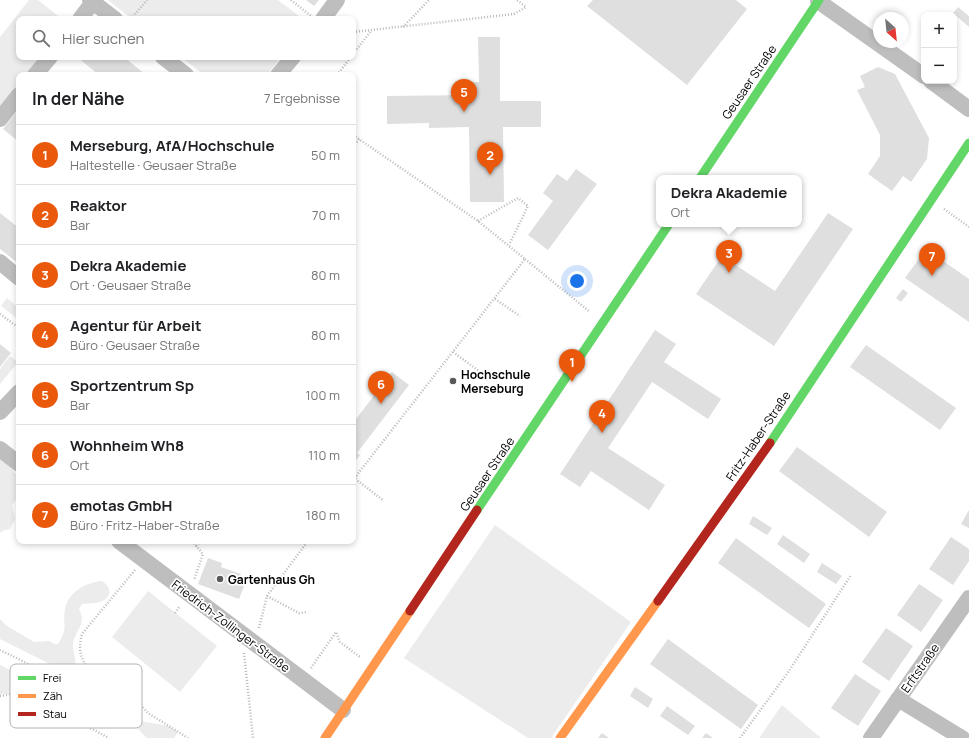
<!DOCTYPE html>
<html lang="de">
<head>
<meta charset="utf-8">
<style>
	body { margin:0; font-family:Manrope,sans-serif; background:#f2f2f2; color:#202124 }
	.controls { position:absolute; right:12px; top:12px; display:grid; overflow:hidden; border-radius:8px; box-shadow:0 2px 6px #0003 }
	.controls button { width:36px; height:36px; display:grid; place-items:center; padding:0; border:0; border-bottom:1px solid #e0e0e0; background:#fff; color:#202124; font:20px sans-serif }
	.compass { position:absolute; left:873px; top:12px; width:36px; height:36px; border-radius:50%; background:#fff; box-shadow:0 2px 6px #0003; rotate:153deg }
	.you { position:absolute; left:577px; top:281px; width:14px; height:14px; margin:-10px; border:3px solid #fff; border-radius:50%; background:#1a73e8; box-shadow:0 0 0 6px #1a73e833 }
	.badge { display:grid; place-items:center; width:26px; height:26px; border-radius:50%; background:#ea580c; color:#fff; font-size:13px; font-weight:700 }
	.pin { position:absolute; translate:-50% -33px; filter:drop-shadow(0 1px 2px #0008) }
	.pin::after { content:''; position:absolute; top:21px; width:14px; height:12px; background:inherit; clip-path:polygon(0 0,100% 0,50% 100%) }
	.popup { position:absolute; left:656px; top:175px; width:146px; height:52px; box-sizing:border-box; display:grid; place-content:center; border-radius:8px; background:#fff; filter:drop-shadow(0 1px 3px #0005); font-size:13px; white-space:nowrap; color:#757577 }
	.popup b { font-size:15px; color:#202124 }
	.popup::after { content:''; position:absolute; left:50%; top:100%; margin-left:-8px; border:8px solid transparent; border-top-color:#fff }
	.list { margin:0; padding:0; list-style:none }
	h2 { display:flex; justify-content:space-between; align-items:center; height:52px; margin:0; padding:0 16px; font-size:17px }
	h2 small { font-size:13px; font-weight:400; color:#757577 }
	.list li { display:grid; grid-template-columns:26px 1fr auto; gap:12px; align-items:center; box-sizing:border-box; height:60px; padding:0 16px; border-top:1px solid #e0e0e0 }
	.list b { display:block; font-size:15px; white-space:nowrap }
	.list p { margin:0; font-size:13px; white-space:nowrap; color:#757577 }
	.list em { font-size:13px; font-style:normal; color:#757577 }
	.icon { flex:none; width:22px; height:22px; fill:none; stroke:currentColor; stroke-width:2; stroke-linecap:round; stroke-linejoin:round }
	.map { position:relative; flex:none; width:969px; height:738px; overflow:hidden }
	.search { position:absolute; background:#fff; box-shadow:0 2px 6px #0003; left:16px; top:16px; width:340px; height:44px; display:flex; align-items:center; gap:10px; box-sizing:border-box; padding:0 14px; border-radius:8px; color:#757577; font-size:15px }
	.panel { position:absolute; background:#fff; box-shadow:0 2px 6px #0003; left:16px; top:72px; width:340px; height:472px; border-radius:8px }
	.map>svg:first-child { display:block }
</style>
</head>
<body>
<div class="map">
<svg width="969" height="738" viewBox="0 0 969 738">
	<rect width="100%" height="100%" fill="#fff"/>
	<path fill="#ececec" d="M 29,0 L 38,0 L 62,19 L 19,19 L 19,57 L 40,57 L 26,75 L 19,75 L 19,84 L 0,108 L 0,37 Z
		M 108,0 L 278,0 L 303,19 L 132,19 Z
		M 181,57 L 281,57 L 267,75 L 204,75 Z
		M 7,298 L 19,308 L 19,320 L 1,306 Z
		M 10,356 L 18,362 L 0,384 L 0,369 Z
		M 0,459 L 5,461 L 19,478 C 19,489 20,497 12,505 L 15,519 L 10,529 L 2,531 L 0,533 Z
		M 495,525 L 631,622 L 551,738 L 528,738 L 404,658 Z
		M 102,581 C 111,587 113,596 102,601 C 97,604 88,603 82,604 L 79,609 C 87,624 76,628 73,644 C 72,651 78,662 74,668 C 70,676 61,683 55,690 L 52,691 L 62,670 L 0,639 L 0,619 L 7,626 L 34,642 L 49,641 L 54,644 L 58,644 C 69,627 62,625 65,609 C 68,592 87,582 102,581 Z
		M 148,591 L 217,646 L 180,692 L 112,637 Z
		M 0,665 L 34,682 L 18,693 L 0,694 Z
		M 80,674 L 83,680 L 80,686 C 84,704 98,709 114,698 C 119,695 121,687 126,683 L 130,686 L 128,697 L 137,711 L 137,717 L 140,721 L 169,726 L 178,732 L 174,738 L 147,738 L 125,716 C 109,717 72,718 61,705 C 59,703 58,699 57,696 Z
		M 782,705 L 821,738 L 759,738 Z"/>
	<path fill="#dfdfdf" d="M 306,0 L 319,0 L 314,6 Z
		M 593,0 L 736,0 L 747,9 L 687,85 L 587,6 Z
		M 958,7 L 969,16 L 969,27 L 953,13 Z
		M 478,37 L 500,37 L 500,101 L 541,101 L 541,127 L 503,127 L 504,202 L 470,202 L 469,127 L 429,128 L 429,123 L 387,124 L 387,96 L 473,95 L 473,82 L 479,82 Z
		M 77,57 L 124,57 L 146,75 L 99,75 Z
		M 878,67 L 895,74 L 929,138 L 927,159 L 911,182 L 903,176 L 892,191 L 868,174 L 880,156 L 880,135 L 857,90 L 865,87 L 860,76 Z
		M 19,109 L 19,142 L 3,129 Z
		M 576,169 L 597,184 L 548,250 L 528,235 L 553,201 L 543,193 L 557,174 L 567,181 Z
		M 0,213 L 19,228 L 19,264 L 0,249 Z
		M 828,213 L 853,229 L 774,346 L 696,294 L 722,256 L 775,291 Z
		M 926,249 L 969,279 L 969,322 L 905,278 Z
		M 903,289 L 908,293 L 901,302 L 896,298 Z
		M 655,330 L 676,344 L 664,362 L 721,399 L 708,419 L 652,382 L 608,448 L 665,485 L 649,510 L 591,471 L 580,487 L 560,474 Z
		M 0,344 L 11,353 L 0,367 Z
		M 866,345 L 956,408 L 940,430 L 850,367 Z
		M 392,372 L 409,385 L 357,453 L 360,455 L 353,464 L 353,423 Z
		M 797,447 L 887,512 L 869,537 L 779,471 Z
		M 969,510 L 969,528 L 961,524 Z
		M 753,516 L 772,528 L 767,535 L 749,524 Z
		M 783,535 L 810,554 L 804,563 L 777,544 Z
		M 951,537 L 969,549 L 969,561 L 953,585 L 929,569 Z
		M 736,538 L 826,604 L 809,628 L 718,563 Z
		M 208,558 L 222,563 L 221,567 L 241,574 L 237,583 L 244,586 L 239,599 L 198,584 Z
		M 822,563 L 842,576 L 836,584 L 817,572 Z
		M 919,584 L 943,600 L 921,632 L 897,615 Z
		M 886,628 L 913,646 L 889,681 L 862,662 Z
		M 668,639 L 758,705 L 741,729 L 650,664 Z
		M 855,674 L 881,691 L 858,726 L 831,708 Z
		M 635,687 L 653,699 L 648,708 L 630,696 Z
		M 667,706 L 695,726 L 688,735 L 660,716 Z
		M 602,733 L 609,738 L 598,738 Z
		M 706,733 L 713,738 L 702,738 Z"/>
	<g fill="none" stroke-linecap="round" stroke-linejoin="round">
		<path stroke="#b9b9b9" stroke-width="2.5" stroke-dasharray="1 2" stroke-linecap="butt" d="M 291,0 L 311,16
			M 131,19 L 147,0
			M 403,27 L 429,0
			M 353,32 L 514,14 L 526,7 L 517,0
			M 353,54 L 371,31
			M 337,75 L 351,57
			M 353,135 L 478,221 L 525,259 L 353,480
			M 353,147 L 359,139
			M 944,209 L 969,227
			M 478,221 L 518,198 L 528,206 L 509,245
			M 525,259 L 590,312
			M 495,299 L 520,316
			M 0,314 L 19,328
			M 453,352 L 479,371
			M 353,477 L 384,501
			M 192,541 L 203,554 L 194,580
			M 196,546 L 201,541
			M 135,570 L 82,634 C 78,649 80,657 89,670 C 88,674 86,679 86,683 C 89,695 107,700 114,690 C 118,685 118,680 122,676 L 129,677 L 138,686 L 141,705 L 148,713 L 188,738
			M 267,596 L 299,613 L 307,612
			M 175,613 L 180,606
			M 259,628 L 267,596 L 308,541
			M 0,650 C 9,655 38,666 40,676 C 42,683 35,691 32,697
			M 244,653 L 253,738
			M 311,668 L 336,632 L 340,642 L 360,657
			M 0,696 L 18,693 L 32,697 L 109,738
			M 45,702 L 84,664
			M 740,738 L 789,671 L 851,575"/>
		<path stroke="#bebebe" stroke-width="16" d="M 90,0 L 115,19
			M 818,1 L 924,76
			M 80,19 L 93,2
			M 323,19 L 337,0
			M 163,57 L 186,75
			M 35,75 L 50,57
			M 278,75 L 293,57
			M 931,81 L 969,109
			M 0,119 L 19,95
			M 0,262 L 19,278
			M 0,412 L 19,392
			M 0,449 L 19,464
			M 119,541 L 343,710
			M 898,699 L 962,738
			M 871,738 L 969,598"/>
		<path stroke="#63d668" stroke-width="9" d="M 700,178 L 819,0
			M 770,443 L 969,143
			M 477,510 L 669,224"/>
		<path stroke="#ff974d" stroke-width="9" d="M 325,738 L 410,611
			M 560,738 L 658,601"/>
		<path stroke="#b3261e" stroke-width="9" d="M 658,601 L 770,443
			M 410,611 L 477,510"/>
	</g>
	<g fill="#595959" stroke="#fff" stroke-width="1.5">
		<circle cx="453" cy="381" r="4"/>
		<circle cx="220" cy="579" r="4"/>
	</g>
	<g text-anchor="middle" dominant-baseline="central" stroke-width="3.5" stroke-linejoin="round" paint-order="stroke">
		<g font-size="12" fill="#000" stroke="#fff">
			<text transform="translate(749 82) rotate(-56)">Geusaer Straße</text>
			<text transform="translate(758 436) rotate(-56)">Fritz-Haber-Straße</text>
			<text transform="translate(487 474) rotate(-56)">Geusaer Straße</text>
			<text transform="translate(231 626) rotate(37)">Friedrich-Zollinger-Straße</text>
			<text transform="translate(920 668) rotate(-55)">Erftstraße</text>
		</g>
		<g font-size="12" font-weight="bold" fill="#000" stroke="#fff" text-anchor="start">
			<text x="461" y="374">Hochschule<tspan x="461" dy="14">Merseburg</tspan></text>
			<text x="228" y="579">Gartenhaus Gh</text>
		</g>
	</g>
	<rect x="10" y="664" width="132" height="64" rx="6" fill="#fff" stroke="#b2b2b2" stroke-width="1"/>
	<rect x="18" y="676" width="18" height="4" fill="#63d668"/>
	<rect x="18" y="694" width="18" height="4" fill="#ff974d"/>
	<rect x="18" y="712" width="18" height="4" fill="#b3261e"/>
	<g font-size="11" fill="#000">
		<text x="43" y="682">Frei</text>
		<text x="43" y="700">Zäh</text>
		<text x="43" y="718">Stau</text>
	</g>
</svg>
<div class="controls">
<button>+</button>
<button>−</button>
</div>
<svg class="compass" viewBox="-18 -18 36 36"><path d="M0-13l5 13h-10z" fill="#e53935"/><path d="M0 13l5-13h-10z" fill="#757577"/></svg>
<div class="you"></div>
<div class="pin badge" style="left:572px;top:382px">1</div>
<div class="pin badge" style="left:490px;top:175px">2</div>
<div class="pin badge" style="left:729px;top:273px">3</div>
<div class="popup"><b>Dekra Akademie</b>Ort</div>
<div class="pin badge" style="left:602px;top:433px">4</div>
<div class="pin badge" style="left:464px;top:112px">5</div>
<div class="pin badge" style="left:381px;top:404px">6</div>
<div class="pin badge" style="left:932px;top:276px">7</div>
<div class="search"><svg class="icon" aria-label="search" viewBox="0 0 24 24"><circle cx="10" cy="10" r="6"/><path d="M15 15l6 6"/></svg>Hier suchen</div>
<section class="panel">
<h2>In der Nähe<small>7 Ergebnisse</small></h2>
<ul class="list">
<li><span class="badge">1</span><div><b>Merseburg, AfA/Hochschule</b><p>Haltestelle · Geusaer Straße</p></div><em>50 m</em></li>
<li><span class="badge">2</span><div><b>Reaktor</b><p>Bar</p></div><em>70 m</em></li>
<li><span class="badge">3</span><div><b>Dekra Akademie</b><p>Ort · Geusaer Straße</p></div><em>80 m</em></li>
<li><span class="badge">4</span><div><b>Agentur für Arbeit</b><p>Büro · Geusaer Straße</p></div><em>80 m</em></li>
<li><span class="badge">5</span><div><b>Sportzentrum Sp</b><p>Bar</p></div><em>100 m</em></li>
<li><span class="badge">6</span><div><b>Wohnheim Wh8</b><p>Ort</p></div><em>110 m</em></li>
<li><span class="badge">7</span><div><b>emotas GmbH</b><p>Büro · Fritz-Haber-Straße</p></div><em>180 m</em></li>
</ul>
</section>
</div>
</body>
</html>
